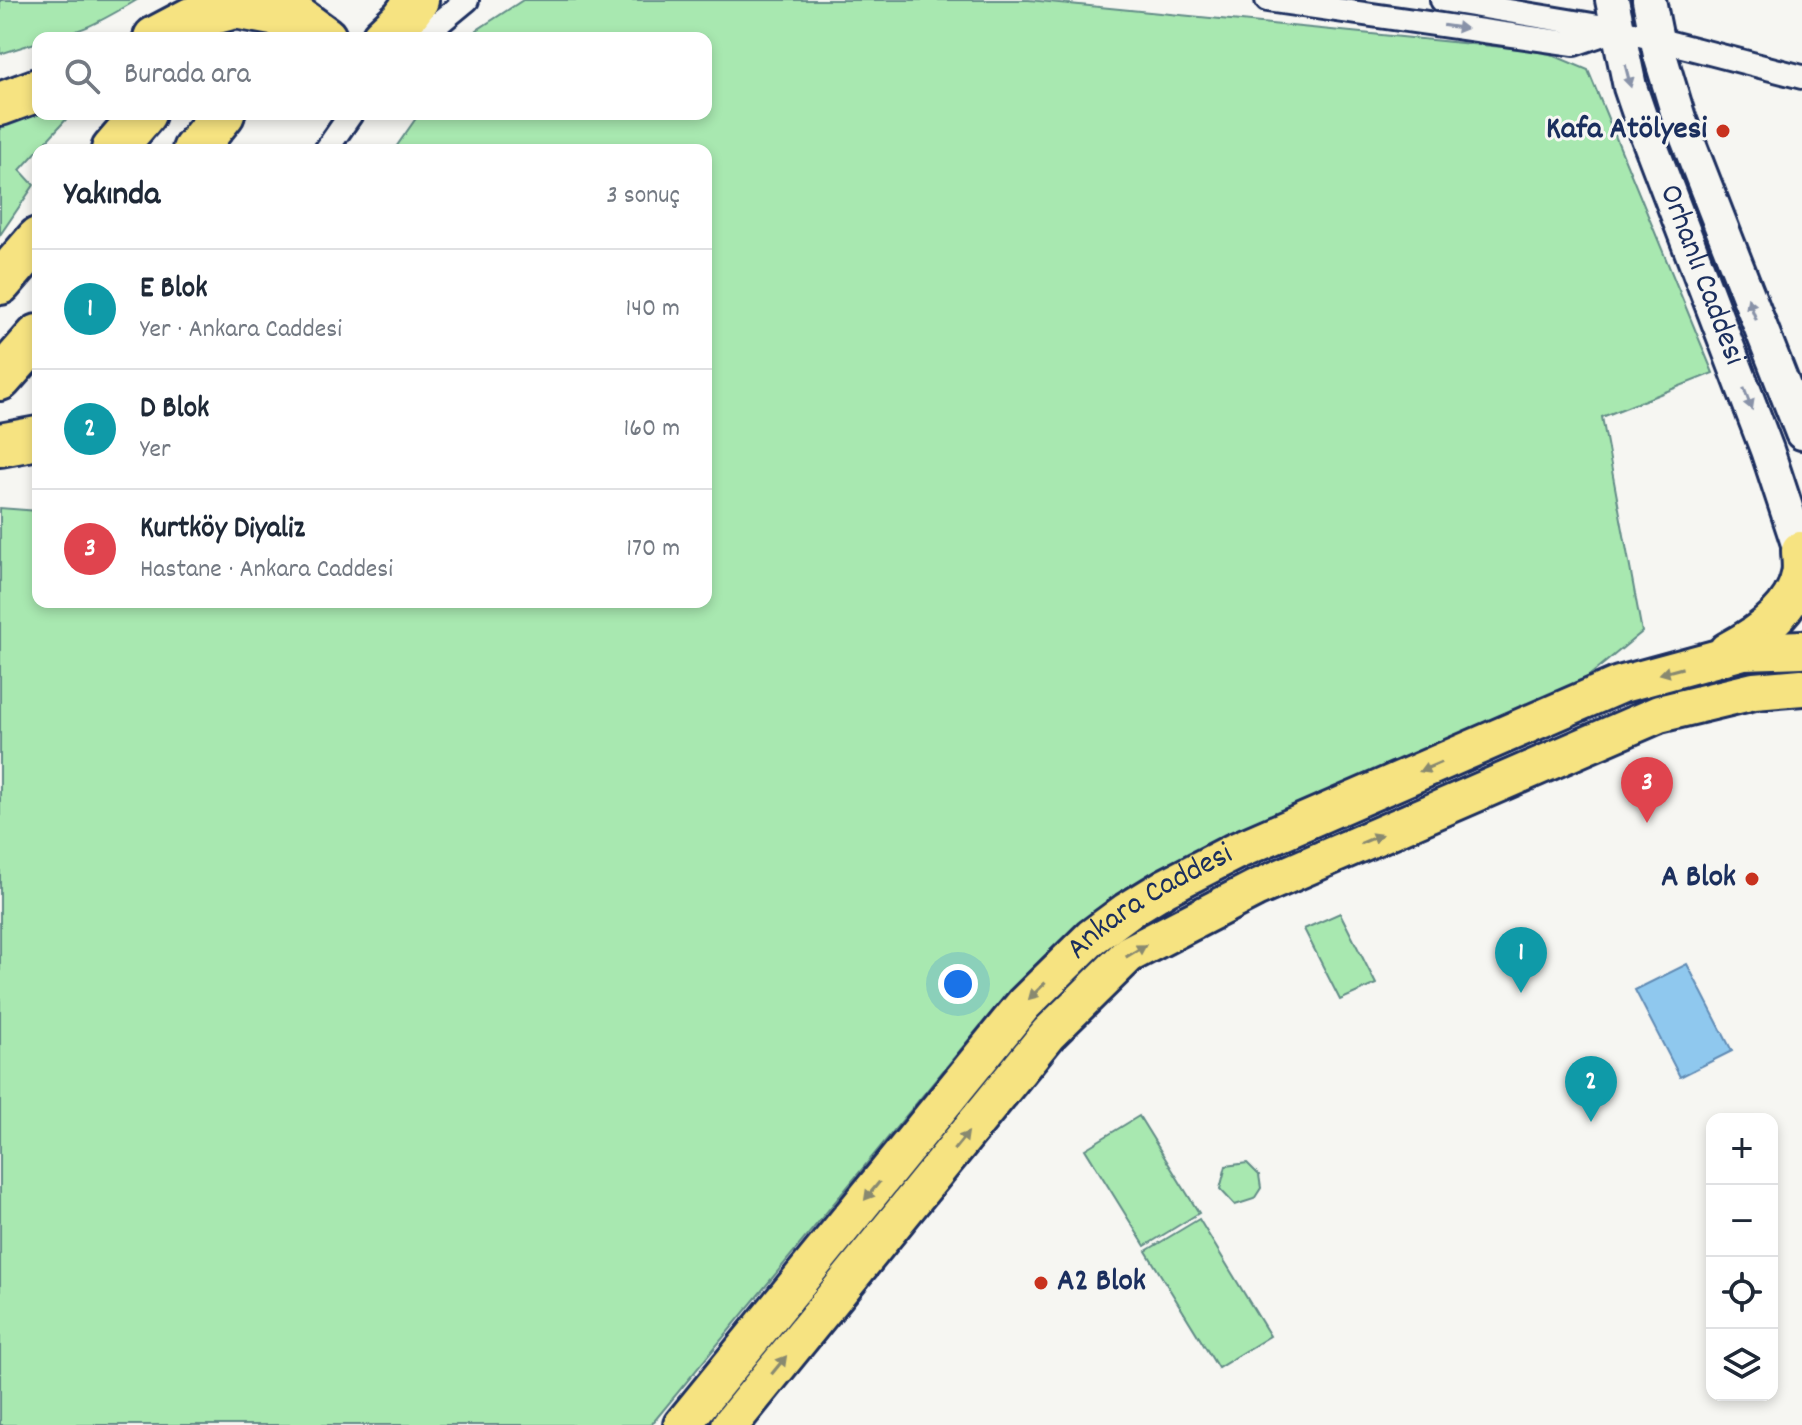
<!DOCTYPE html>
<html lang="tr">
<head>
<meta charset="utf-8">
<style>
	body { margin:0; font-family:Dekko,sans-serif; background:#f6f6f7; color:#1f2937 }
	.controls { position:absolute; right:24px; bottom:24px; display:grid; overflow:hidden; border-radius:16px; box-shadow:0 4px 12px #0003 }
	.controls button { width:72px; height:72px; display:grid; place-items:center; padding:0; border:0; border-bottom:2px solid #e0e1e3; background:#fff; color:#1f2937; font:40px sans-serif }
	.you { position:absolute; left:958px; top:984px; width:28px; height:28px; margin:-20px; border:6px solid #fff; border-radius:50%; background:#1a73e8; box-shadow:0 0 0 12px #1a73e833 }
	.badge { display:grid; place-items:center; width:52px; height:52px; border-radius:50%; background:#c8321e; color:#fff; font-size:26px; font-weight:700 }
	.pin { position:absolute; translate:-50% -66px; filter:drop-shadow(0 2px 4px #0008) }
	.pin::after { content:''; position:absolute; top:42px; width:28px; height:24px; background:inherit; clip-path:polygon(0 0,100% 0,50% 100%) }
	.list { margin:0; padding:0; list-style:none }
	h2 { display:flex; justify-content:space-between; align-items:center; height:104px; margin:0; padding:0 32px; font-size:34px }
	h2 small { font-size:26px; font-weight:400; color:#747a83 }
	.list li { display:grid; grid-template-columns:52px 1fr auto; gap:24px; align-items:center; box-sizing:border-box; height:120px; padding:0 32px; border-top:2px solid #e0e1e3 }
	.list b { display:block; font-size:30px; white-space:nowrap }
	.list p { margin:0; font-size:26px; white-space:nowrap; color:#747a83 }
	.list em { font-size:26px; font-style:normal; color:#747a83 }
	.icon { flex:none; width:44px; height:44px; fill:none; stroke:currentColor; stroke-width:2; stroke-linecap:round; stroke-linejoin:round }
	.map { position:relative; flex:none; width:1802px; height:1425px; overflow:hidden }
	.search { position:absolute; background:#fff; box-shadow:0 4px 12px #0003; left:32px; top:32px; width:680px; height:88px; display:flex; align-items:center; gap:20px; box-sizing:border-box; padding:0 28px; border-radius:16px; color:#747a83; font-size:30px }
	.panel { position:absolute; background:#fff; box-shadow:0 4px 12px #0003; left:32px; top:144px; width:680px; height:464px; border-radius:16px }
	.map>svg:first-child { display:block }
</style>
</head>
<body>
<div class="map">
<svg width="1802" height="1425" viewBox="0 0 1802 1425">
	<rect width="100%" height="100%" fill="#f6f6f2"/>
	<filter id="ink" filterUnits="userSpaceOnUse"><feTurbulence type="fractalNoise" baseFrequency=".0125" numOctaves="2"/><feDisplacementMap in="SourceGraphic" scale="16" xChannelSelector="R" yChannelSelector="G"/><feConvolveMatrix kernelMatrix="1 2 1 2 8 2 1 2 1" color-interpolation-filters="sRGB"/></filter>
	<g filter="url(#ink)">
		<path fill="#a8e8b0" stroke="#628c87" stroke-width="2" d="M 0,0 L 137,0 C 106,18 75,38 38,38 L 38,42 L 0,54 Z
			M 523,0 L 1029,0 L 1522,49 L 1550,54 L 1588,70 L 1713,373 L 1602,417 L 1642,632 L 1567,694 L 1371,777 L 1109,902 L 1078,926 L 995,1008 L 651,1425 L 0,1425 L 0,508 L 38,511 L 38,602 L 706,602 L 706,150 L 394,150 L 419,114 L 706,114 L 706,38 L 472,38 L 477,30 Z
			M 38,104 L 38,114 L 71,114 L 20,170 L 34,185 L 0,235 L 0,116 Z
			M 1340,913 L 1376,984 L 1340,1000 L 1304,929 Z
			M 1139,1116 L 1199,1213 L 1145,1246 L 1085,1149 Z
			M 1247,1163 L 1259,1175 L 1261,1188 L 1254,1199 L 1235,1205 L 1220,1189 L 1226,1166 Z
			M 1199,1219 L 1270,1336 L 1218,1368 L 1146,1251 Z"/>
		<path fill="#8fc8ee" stroke="#618bb4" stroke-width="2" d="M 1687,964 L 1732,1051 L 1680,1077 L 1635,990 Z"/>
		<g fill="none" stroke-linecap="round" stroke-linejoin="round">
			<defs>
				<path id="street" d="M 1267,0 L 1574,44 L 1612,31
					M 1442,0 L 1617,29 L 1802,77
					M 421,38 L 467,0
					M 326,150 L 351,114"/>
				<g id="secondary">
					<path id="s1" d="M 1612,0 L 1630,87 L 1643,125 L 1767,450 L 1800,550"/>
					<path d="M 1649,0 L 1660,55 L 1679,118 L 1802,433"/>
				</g>
				<g id="primary">
					<path d="M 1727,651 C 1757,635 1793,611 1800,575 C 1802,567 1800,557 1800,550"/>
					<path id="s2" d="M 682,1425 L 1024,1004 L 1092,937 L 1127,911 L 1166,887 L 1234,852 L 1619,685 L 1744,651 L 1802,649"/>
					<path d="M 730,1425 L 1048,1034 L 1129,954 L 1255,889 L 1659,714 L 1754,691 L 1802,687"/>
				</g>
				<path id="highway" d="M 155,38 L 191,19 L 235,7 L 299,19 L 325,38
					M 383,38 L 403,19 L 417,0
					M 0,104 L 38,90
					M 113,150 L 144,114
					M 194,150 L 223,114
					M 0,283 L 38,239
					M 0,379 L 38,336
					M 0,445 L 38,438"/>
			</defs>
			<use href="#street" stroke="#1b2f5e" stroke-width="28"/>
			<use href="#secondary" stroke="#1b2f5e" stroke-width="38"/>
			<use href="#primary" stroke="#1b2f5e" stroke-width="42"/>
			<use href="#highway" stroke="#1b2f5e" stroke-width="48"/>
			<use href="#street" stroke="#f6f6f2" stroke-width="22"/>
			<use href="#secondary" stroke="#f6f6f2" stroke-width="32"/>
			<use href="#primary" stroke="#f6e381" stroke-width="36"/>
			<use href="#highway" stroke="#f6e381" stroke-width="42"/>
		</g>
		<defs><path id="oneway-solid" d="M-6-.8H1V-3.2L6.5 0L1 3.2V.8H-6Z" transform="scale(2)"/></defs>
		<g fill="#8892a8">
			<use href="#oneway-solid" transform="translate(1455 27) rotate(8)"/>
			<use href="#oneway-solid" transform="translate(1628 76) rotate(76)"/>
			<use href="#oneway-solid" transform="translate(1752 309) rotate(-111)"/>
			<use href="#oneway-solid" transform="translate(1748 399) rotate(69)"/>
		</g>
		<g fill="#888970">
			<use href="#oneway-solid" transform="translate(1671 671) rotate(165)"/>
			<use href="#oneway-solid" transform="translate(1430 767) rotate(157)"/>
			<use href="#oneway-solid" transform="translate(1371 839) rotate(-23)"/>
			<use href="#oneway-solid" transform="translate(1136 951) rotate(-31)"/>
			<use href="#oneway-solid" transform="translate(1037 991) rotate(135)"/>
			<use href="#oneway-solid" transform="translate(961 1141) rotate(-51)"/>
			<use href="#oneway-solid" transform="translate(872 1191) rotate(129)"/>
			<use href="#oneway-solid" transform="translate(779 1365) rotate(-51)"/>
		</g>
	</g>
	<g fill="#c8321e" stroke="#f6f6f2" stroke-width="3">
		<circle cx="1723" cy="131" r="8"/>
		<circle cx="1752" cy="879" r="8"/>
		<circle cx="1041" cy="1283" r="8"/>
	</g>
	<g text-anchor="middle" dominant-baseline="central" stroke-width="6" stroke-linejoin="round" paint-order="stroke">
		<g font-size="32" font-weight="bold" fill="#1b2f5e" stroke="#f6f6f2" text-anchor="end">
			<text x="1707" y="131">Kafa Atölyesi</text>
			<text x="1736" y="879">A Blok</text>
			<text x="1057" y="1283" text-anchor="start">A2 Blok</text>
		</g>
		<g font-size="32" fill="#1b2f5e" stroke="#f6f6f2">
			<text stroke="none"><textPath href="#s1" startOffset="290">Orhanlı Caddesi</textPath></text>
			<text stroke="none"><textPath href="#s2" startOffset="706">Ankara Caddesi</textPath></text>
		</g>
	</g>
</svg>
<div class="controls">
<button>+</button>
<button>−</button>
<button><svg class="icon" aria-label="locate" viewBox="0 0 24 24"><circle cx="12" cy="12" r="6"/><path d="M12 2v4M12 18v4M2 12h4M18 12h4"/></svg></button>
<button><svg class="icon" aria-label="layers" viewBox="0 0 24 24"><path d="M12 4l9 5-9 5-9-5zM3 14l9 5 9-5"/></svg></button>
</div>
<div class="you"></div>
<div class="pin badge" style="left:1521px;top:993px;background:#0f9aa8">1</div>
<div class="pin badge" style="left:1591px;top:1122px;background:#0f9aa8">2</div>
<div class="pin badge" style="left:1647px;top:823px;background:#e0444e">3</div>
<div class="search"><svg class="icon" aria-label="search" viewBox="0 0 24 24"><circle cx="10" cy="10" r="6"/><path d="M15 15l6 6"/></svg>Burada ara</div>
<section class="panel">
<h2>Yakında<small>3 sonuç</small></h2>
<ul class="list">
<li><span class="badge" style="background:#0f9aa8">1</span><div><b>E Blok</b><p>Yer · Ankara Caddesi</p></div><em>140 m</em></li>
<li><span class="badge" style="background:#0f9aa8">2</span><div><b>D Blok</b><p>Yer</p></div><em>160 m</em></li>
<li><span class="badge" style="background:#e0444e">3</span><div><b>Kurtköy Diyaliz</b><p>Hastane · Ankara Caddesi</p></div><em>170 m</em></li>
</ul>
</section>
</div>
</body>
</html>
